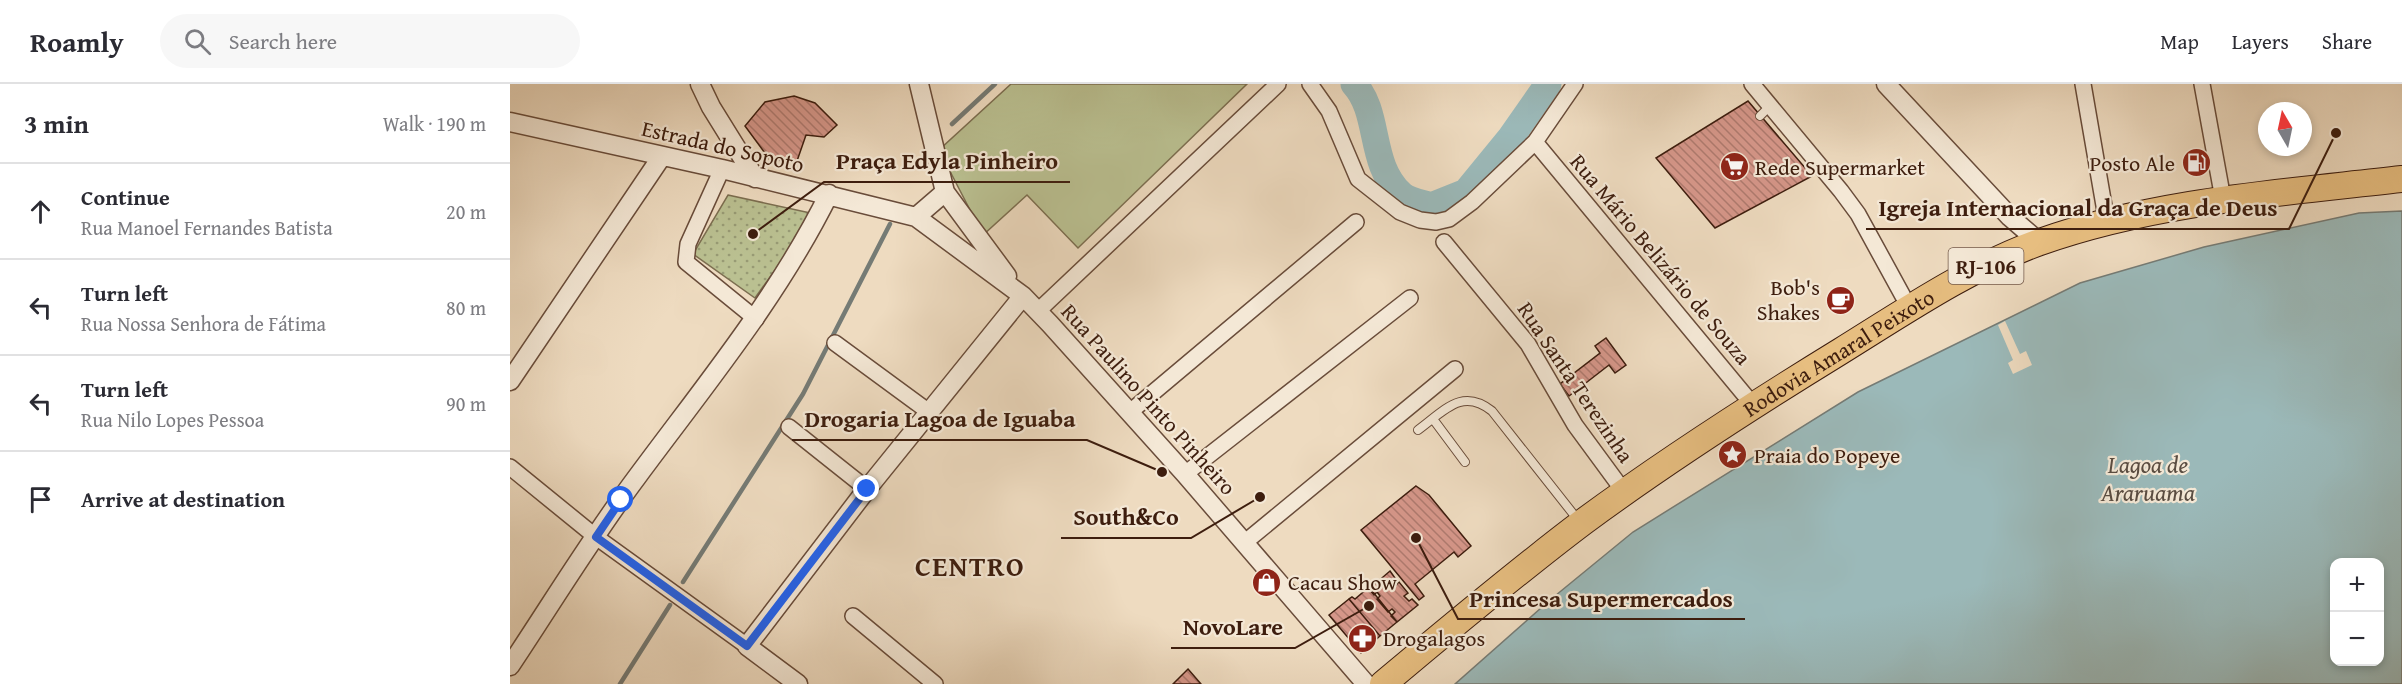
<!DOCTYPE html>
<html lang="en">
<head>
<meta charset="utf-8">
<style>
	body { margin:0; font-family:"Gentium Book Plus",serif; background:#f7f7f7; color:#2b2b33 }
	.controls { position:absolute; right:18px; bottom:18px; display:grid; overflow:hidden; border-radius:12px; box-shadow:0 3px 9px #0003 }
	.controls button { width:54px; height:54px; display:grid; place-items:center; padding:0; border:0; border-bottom:2px solid #e1e1e2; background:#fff; color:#2b2b33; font:30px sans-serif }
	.compass { position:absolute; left:1748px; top:18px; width:54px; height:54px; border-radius:50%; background:#fff; box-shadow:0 3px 9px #0003; rotate:351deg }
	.stop { position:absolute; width:18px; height:18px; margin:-14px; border:4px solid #2563eb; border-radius:50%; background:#fff }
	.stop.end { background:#2563eb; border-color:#fff; box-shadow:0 2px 6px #0008 }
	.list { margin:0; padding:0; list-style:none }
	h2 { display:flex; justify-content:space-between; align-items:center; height:78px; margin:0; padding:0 24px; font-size:26px }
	h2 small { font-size:20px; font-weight:400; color:#7c7c81 }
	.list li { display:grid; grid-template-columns:39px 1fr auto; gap:18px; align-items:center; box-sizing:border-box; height:96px; padding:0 24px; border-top:2px solid #e1e1e2 }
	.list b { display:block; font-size:22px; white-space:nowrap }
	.list p { margin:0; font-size:20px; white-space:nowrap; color:#7c7c81 }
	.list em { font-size:20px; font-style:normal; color:#7c7c81 }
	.icon { flex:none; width:33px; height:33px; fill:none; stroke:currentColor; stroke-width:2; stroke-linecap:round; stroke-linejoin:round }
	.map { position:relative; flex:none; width:1892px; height:600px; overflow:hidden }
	header { display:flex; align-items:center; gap:36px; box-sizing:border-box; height:84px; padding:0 30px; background:#fff; border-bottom:2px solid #e1e1e2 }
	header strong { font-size:28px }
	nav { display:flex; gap:33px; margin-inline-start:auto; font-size:21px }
	.search { width:420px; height:54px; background:#f7f7f7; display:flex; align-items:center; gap:15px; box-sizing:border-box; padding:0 21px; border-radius:33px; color:#7c7c81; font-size:22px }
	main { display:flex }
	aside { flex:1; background:#fff }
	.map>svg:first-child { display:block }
</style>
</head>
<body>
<header>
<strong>Roamly</strong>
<div class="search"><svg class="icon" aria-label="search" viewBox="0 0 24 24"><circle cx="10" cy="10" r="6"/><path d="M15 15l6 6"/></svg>Search here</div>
<nav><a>Map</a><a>Layers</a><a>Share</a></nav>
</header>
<main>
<aside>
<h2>3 min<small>Walk · 190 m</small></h2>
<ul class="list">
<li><svg class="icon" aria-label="ahead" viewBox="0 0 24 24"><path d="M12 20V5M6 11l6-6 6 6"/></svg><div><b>Continue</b><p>Rua Manoel Fernandes Batista</p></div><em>20 m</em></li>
<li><svg class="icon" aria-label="left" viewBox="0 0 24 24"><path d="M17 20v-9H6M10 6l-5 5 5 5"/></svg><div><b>Turn left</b><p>Rua Nossa Senhora de Fátima</p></div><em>80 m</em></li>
<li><svg class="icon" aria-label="left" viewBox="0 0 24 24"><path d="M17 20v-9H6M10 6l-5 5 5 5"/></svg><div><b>Turn left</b><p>Rua Nilo Lopes Pessoa</p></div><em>90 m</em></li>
<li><svg class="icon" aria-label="arrive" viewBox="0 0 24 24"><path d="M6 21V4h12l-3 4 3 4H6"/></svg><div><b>Arrive at destination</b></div></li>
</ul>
</aside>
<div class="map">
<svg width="1892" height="600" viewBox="0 0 1892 600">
	<defs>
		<pattern id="park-dots" width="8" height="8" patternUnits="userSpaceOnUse" patternTransform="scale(1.5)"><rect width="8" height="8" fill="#bac091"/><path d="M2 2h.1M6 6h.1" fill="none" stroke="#989b75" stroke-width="1.8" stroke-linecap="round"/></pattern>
		<pattern id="building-back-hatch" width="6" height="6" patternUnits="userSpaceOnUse" patternTransform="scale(1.5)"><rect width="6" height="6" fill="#d59689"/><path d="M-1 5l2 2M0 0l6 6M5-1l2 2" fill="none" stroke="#ae7a6e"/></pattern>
	</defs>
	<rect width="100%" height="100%" fill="#eedbc0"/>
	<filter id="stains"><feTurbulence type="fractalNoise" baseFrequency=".00333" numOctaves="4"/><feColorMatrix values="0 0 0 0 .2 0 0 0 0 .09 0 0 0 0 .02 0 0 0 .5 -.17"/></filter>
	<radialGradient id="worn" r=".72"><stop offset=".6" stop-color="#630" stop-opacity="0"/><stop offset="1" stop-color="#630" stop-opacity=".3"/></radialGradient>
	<path fill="url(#park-dots)" stroke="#7c6e50" stroke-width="1.5" d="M 218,111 L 305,130 L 245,214 L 183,170 Z"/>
	<path fill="#bac091" stroke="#7c6e50" stroke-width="1.5" d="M 501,0 L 737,0 L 568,164 L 517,111 L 473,151 L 429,66 Z"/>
	<path fill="#9bb9b9" stroke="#757b75" stroke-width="1.5" fill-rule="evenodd" d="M 1892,127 L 1892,600 L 945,600 L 1040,516 L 1123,448 L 1348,308 L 1570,199 L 1694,163 L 1849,129 ZM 1824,478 L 1870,478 L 1870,578 L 1824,578 Z"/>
	<path fill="#eedbc0" d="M 1495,237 L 1510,270 L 1516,267 L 1522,281 L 1503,290 L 1498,279 L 1503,276 L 1488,241 Z"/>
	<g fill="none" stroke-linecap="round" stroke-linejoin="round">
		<path stroke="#757b75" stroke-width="4.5" d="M 442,40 L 485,0
			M 173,498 L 293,310 L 380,140
			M 110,600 L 160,521"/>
		<path stroke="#9bb9b9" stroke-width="27" d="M 844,0 C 871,29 858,80 891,110 C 897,116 912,119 921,122 L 956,108 L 1001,53 L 1038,0"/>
	</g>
	<path fill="url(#building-back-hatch)" stroke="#3d1d0e" stroke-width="1.5" d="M 284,12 L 305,19 L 327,41 L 314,53 L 296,51 L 287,77 L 260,76 L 235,42 L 255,18 Z
		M 1238,17 L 1302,92 L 1205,144 L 1146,74 Z
		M 1096,254 L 1116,281 L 1105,289 L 1099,281 L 1059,312 L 1050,300 L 1090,269 L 1085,262 Z
		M 906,402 L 919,411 L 961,462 L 948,473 L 944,468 L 905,500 L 914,512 L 909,516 L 851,446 Z
		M 880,487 L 885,494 L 882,496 L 886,501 L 889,498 L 898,509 L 894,512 L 899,517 L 902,515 L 908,521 L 887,538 L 881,532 L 885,528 L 882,525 L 878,528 L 867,515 L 870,512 L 867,508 L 864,511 L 859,505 Z
		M 859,503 L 887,538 L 870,552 L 839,515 L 842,513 L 845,515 Z
		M 839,515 L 870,552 L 851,569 L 819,531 Z
		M 678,585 L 691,600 L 663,600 Z"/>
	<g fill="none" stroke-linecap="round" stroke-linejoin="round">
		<defs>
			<path id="service" d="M 1250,32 L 1260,22
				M 923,335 L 955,378
				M 908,346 C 934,327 952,303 982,327 L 1068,436"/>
			<path id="minor" d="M 800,0 L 819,27 L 848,95 L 890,128 L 910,136 L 926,138 L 939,135 L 962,118 L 1025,58 L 1065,0
				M 1242,0 L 1331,107 L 1348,130 L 1400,225
				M 1573,0 L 1597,139
				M 1692,0 L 1713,115
				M 1025,58 L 1243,321
				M 212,85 L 178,160 L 176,178 L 246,235
				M 934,158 L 1018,260 L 1065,341 L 1115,409
				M 528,227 L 768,0
				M 325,259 L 419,328
				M 620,328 L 846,138
				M 279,343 L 357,405
				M 0,383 L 86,453 L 237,562
				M 675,390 L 900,214
				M 734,459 L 945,285
				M 343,532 L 425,600"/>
			<path id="tertiary" d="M 190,0 L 201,23 L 245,94
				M 409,0 L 435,108 L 497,192
				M 1376,0 L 1500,133 L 1529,158
				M 0,38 L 212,85 L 406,133 L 513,212 L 540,240 L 675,390 L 856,600
				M 406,133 L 435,108
				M 0,297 L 152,72
				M 0,582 C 42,519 82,453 127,393 C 195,301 268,213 319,110
				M 288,600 L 237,562 L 357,405 L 513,212"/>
			<g id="trunk">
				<path id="s1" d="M 873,600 C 939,545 1004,490 1073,438 C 1156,377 1243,321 1331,267 C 1394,228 1460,183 1530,158 C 1646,117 1771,109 1892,95"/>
			</g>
		</defs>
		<use href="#service" stroke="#694c3a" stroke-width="10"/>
		<use href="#minor" stroke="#694c3a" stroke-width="18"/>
		<use href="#tertiary" stroke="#694c3a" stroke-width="21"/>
		<use href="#trunk" stroke="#3d1d0e" stroke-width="28"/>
		<use href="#service" stroke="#f4e8d6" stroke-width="8"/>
		<use href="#minor" stroke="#f4e8d6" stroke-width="15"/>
		<use href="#tertiary" stroke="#f4e8d6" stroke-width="18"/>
		<use href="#trunk" stroke="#e7be80" stroke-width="26"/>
	</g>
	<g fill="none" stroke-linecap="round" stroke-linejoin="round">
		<path stroke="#2563eb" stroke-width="8" d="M 111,416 L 86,453 L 237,562 L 357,405"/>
	</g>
	<defs>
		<symbol id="fuel-disc" viewBox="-11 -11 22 22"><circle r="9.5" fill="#8f2418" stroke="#f4e8d6"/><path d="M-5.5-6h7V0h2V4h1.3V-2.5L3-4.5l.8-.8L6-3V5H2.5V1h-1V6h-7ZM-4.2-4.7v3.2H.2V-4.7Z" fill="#fff"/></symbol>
		<symbol id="supermarket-disc" viewBox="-11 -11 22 22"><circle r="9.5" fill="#8f2418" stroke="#f4e8d6"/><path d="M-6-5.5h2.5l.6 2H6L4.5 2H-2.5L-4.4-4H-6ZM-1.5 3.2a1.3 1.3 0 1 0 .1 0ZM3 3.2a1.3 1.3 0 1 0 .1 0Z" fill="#fff"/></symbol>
		<symbol id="cafe-disc" viewBox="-11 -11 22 22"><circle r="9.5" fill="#8f2418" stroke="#f4e8d6"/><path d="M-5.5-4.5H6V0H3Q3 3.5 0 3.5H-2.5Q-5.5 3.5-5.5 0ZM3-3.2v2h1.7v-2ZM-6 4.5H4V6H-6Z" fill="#fff"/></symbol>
		<symbol id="sight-disc" viewBox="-11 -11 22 22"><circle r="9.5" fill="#8f2418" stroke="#f4e8d6"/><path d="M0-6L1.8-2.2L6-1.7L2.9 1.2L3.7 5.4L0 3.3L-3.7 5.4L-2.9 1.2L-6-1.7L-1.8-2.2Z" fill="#fff"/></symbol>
		<symbol id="shop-disc" viewBox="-11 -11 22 22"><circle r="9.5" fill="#8f2418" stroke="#f4e8d6"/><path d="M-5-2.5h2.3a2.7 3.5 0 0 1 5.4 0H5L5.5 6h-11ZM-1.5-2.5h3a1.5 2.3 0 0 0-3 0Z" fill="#fff"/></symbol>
		<symbol id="pharmacy-disc" viewBox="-11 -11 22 22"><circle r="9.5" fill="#8f2418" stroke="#f4e8d6"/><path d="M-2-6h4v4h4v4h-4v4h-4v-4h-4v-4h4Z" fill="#fff"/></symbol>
	</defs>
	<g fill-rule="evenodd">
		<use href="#fuel-disc" x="1670" y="62" width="33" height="33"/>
		<use href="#supermarket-disc" x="1208" y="66" width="33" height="33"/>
		<use href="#cafe-disc" x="1314" y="200" width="33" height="33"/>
		<use href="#sight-disc" x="1206" y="354" width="33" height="33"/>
		<use href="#shop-disc" x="740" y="482" width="33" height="33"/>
		<use href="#pharmacy-disc" x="836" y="538" width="33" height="33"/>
	</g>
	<g text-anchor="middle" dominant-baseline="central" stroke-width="4.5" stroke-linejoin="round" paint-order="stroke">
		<rect fill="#f4e8d6" stroke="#745a4a" stroke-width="1.5" x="1438.5" y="164" width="75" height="36" rx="4.5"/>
		<g font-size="21" font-weight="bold" fill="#3d1d0e">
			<text x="1476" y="182">RJ-106</text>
		</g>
		<g font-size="22" fill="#3d1d0e" stroke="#f4e8d6">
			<text transform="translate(213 62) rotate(13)">Estrada do Sopoto</text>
			<text transform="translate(1151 175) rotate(50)">Rua Mário Belizário de Souza</text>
			<text stroke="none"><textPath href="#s1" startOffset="564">Rodovia Amaral Peixoto</textPath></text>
			<text transform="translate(1066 298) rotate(56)">Rua Santa Terezinha</text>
			<text transform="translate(639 315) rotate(48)">Rua Paulino Pinto Pinheiro</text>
		</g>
		<g font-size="22" fill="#3d1d0e" stroke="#f4e8d6" text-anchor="start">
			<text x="1665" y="79" text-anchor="end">Posto Ale</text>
			<text x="1245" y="83">Rede Supermarket</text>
			<text x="1310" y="203" text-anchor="end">Bob's<tspan x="1310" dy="25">Shakes</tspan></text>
			<text x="1244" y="371">Praia do Popeye</text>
			<text x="778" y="498">Cacau Show</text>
			<text x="873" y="554">Drogalagos</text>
		</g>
		<g font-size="24" font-style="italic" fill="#594c41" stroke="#f4e8d6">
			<text x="1638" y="380">Lagoa de<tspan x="1638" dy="28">Araruama</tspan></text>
		</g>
		<g font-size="28" font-weight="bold" letter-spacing="1.5" fill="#3d1d0e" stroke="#f4e8d6">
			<text x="460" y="481">CENTRO</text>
		</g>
	</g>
	<path fill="none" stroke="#3d1d0e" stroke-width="2" d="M243 150L314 98H560M1826 49L1779 145H1356M652 388L577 356H282M750 413L681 454H551M906 454L948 535H1235M859 522L785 564H661"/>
	<g fill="#3d1d0e" stroke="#f4e8d6" stroke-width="2">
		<circle cx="243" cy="150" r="6"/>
		<circle cx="1826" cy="49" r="6"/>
		<circle cx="652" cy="388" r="6"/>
		<circle cx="750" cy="413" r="6"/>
		<circle cx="906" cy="454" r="6"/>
		<circle cx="859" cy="522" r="6"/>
	</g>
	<g font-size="24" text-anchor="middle" font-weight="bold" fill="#3d1d0e" stroke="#f4e8d6" stroke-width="4.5" stroke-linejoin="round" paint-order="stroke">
		<text x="437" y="85">Praça Edyla Pinheiro</text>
		<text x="1568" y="132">Igreja Internacional da Graça de Deus</text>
		<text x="430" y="343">Drogaria Lagoa de Iguaba</text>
		<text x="616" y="441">South&amp;Co</text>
		<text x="1091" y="523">Princesa Supermercados</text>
		<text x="723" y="551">NovoLare</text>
	</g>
	<rect width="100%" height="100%" filter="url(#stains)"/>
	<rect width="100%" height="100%" fill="url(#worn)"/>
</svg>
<div class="controls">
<button>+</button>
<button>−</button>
</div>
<svg class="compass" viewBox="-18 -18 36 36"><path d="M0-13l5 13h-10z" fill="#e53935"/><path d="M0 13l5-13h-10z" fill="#7c7c81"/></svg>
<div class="stop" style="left:111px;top:416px"></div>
<div class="stop end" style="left:357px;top:405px"></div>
</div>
</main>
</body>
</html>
